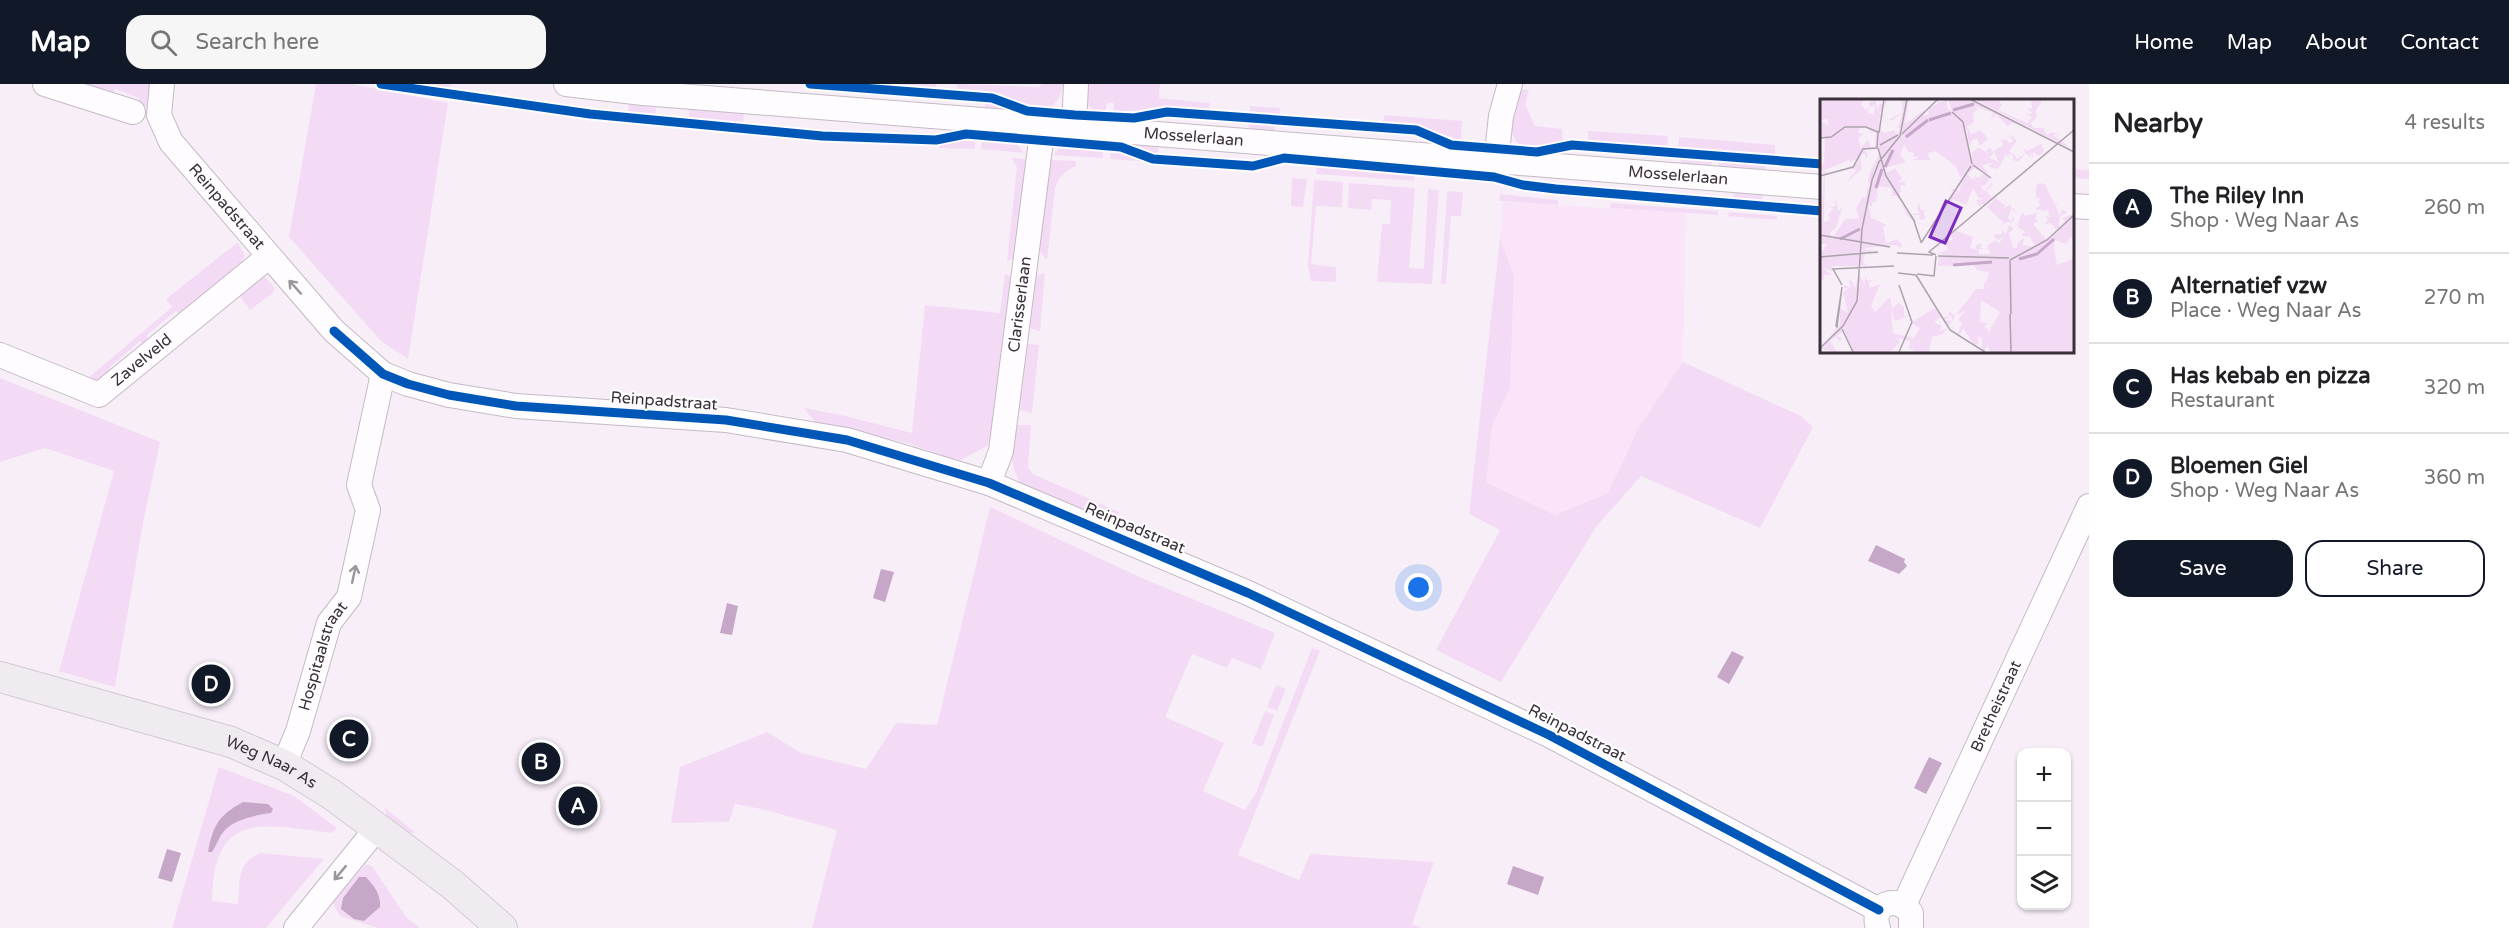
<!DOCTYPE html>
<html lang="en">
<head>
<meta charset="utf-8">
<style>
	body { margin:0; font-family:"Varela Round",sans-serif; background:#f6f6f6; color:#202124 }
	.controls { position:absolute; right:18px; bottom:18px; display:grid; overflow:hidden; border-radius:12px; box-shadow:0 2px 4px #0004 }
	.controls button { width:54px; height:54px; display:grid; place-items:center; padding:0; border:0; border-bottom:2px solid #e0e0e0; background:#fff; color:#202124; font:30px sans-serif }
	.you { position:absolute; left:1419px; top:504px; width:21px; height:21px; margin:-15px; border:4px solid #fff; border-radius:50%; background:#1a73e8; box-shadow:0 0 0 9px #1a73e833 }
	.badge { display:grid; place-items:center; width:39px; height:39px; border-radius:50%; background:#111827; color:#fff; font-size:20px; font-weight:700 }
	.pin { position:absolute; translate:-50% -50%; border:3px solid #fff; box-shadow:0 2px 6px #0006 }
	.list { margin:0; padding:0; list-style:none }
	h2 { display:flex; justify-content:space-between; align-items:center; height:78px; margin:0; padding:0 24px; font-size:26px }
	h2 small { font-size:20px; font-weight:400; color:#757577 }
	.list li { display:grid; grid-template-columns:39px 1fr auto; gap:18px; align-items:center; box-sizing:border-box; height:90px; padding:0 24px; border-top:2px solid #e0e0e0 }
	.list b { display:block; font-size:22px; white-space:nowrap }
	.list p { margin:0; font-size:20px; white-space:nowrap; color:#757577 }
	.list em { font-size:20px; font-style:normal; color:#757577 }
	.actions { display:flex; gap:12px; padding:18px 24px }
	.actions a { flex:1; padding:14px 0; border:2px solid #111827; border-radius:18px; text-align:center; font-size:21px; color:#111827 }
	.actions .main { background:#111827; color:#fff }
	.icon { flex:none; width:33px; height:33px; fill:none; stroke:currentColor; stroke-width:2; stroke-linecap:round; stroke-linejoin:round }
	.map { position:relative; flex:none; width:2089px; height:844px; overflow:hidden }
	header { display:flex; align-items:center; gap:36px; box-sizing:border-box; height:84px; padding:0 30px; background:#111827; color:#fff }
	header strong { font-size:28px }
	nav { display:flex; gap:33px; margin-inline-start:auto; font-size:21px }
	.search { width:420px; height:54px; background:#f6f6f6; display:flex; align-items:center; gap:15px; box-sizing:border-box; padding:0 21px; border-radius:18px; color:#757577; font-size:22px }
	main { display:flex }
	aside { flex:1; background:#fff }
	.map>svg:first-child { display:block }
</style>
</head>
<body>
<header>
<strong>Map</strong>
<div class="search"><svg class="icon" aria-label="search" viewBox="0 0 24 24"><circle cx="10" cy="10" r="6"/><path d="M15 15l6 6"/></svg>Search here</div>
<nav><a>Home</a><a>Map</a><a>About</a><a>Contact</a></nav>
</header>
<main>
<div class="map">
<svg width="2089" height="844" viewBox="0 0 2089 844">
	<rect width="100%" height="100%" fill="#f8eef8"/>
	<path fill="#fae4fa" d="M 1503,118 L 1686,129 L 1683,278 L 1639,343 L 1608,409 L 1555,431 L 1485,397 L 1492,343 L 1510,304 L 1514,192 L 1500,154 Z"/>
	<path fill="#f4dbf5" d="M 77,0 L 153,0 L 151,24 L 138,20 L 139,14 L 115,5 L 112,12 Z
		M 312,0 L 352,0 L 448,19 L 408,275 L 381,257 L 289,153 L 316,1 Z
		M 420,0 L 451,0 L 450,7 L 419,3 Z
		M 879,0 L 936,0 L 936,7 L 879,2 Z
		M 957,0 L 1039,3 L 1042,0 L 1064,0 L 1059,14 L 1051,24 L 1024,23 L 995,11 L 956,8 Z
		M 1085,0 L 1160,0 L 1159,14 L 1210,19 L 1208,27 L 1171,24 L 1131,31 L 1114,29 L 1114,19 L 1107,19 L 1105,29 L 1095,29 L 1088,20 Z
		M 1518,5 L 1529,6 L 1525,20 L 1535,42 L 1562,45 L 1563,57 L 1542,61 L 1519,61 C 1503,40 1511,27 1518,5 Z
		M 993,17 L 1024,29 L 985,27 L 985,18 Z
		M 629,20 L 656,24 L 655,33 L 628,30 Z
		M 1250,22 L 1280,24 L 1279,33 L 1250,30 Z
		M 689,25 L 744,29 L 743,39 L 689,35 Z
		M 1384,31 L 1462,37 L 1461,56 L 1416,43 L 1383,41 Z
		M 1249,37 L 1275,39 L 1275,50 L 1249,48 Z
		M 1588,47 L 1668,52 L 1667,63 L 1588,57 Z
		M 1679,53 L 1775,61 L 1775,71 L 1678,64 Z
		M 959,56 L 975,57 L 975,65 L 939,64 L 939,59 Z
		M 982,57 L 1016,59 L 1024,69 L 981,65 Z
		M 1123,59 L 1158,61 L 1158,71 L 1152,71 Z
		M 1062,61 L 1103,64 L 1103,74 L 1053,71 Z
		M 1110,65 L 1114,65 L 1151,78 L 1110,75 Z
		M 1681,72 L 1712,74 L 1711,84 L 1681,81 Z
		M 1011,74 L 1026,75 L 1027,79 L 1017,169 L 1013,175 L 1007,177 L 1017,83 Z
		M 1719,74 L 1766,78 L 1765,87 L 1718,84 Z
		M 1050,76 L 1076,77 L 1076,82 C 1064,87 1059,93 1055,104 L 1047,176 L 1038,165 Z
		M 1317,82 L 1414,89 L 1414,97 L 1316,90 Z
		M 2072,85 L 2089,86 L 2089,95 L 2073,94 Z
		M 1292,94 L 1307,95 L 1303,123 L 1291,122 Z
		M 1314,96 L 1343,98 L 1342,123 L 1316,122 L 1311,180 L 1336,183 L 1336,198 L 1311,197 L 1308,183 Z
		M 1349,99 L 1415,104 L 1409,184 L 1424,185 L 1428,105 L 1439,106 L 1432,200 L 1377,198 L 1382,140 L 1390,140 L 1391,116 L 1372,115 L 1371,126 L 1348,124 Z
		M 1734,106 L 1763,108 L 1762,118 L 1733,116 Z
		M 1447,107 L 1463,108 L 1461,132 L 1451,132 L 1446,200 L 1441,200 Z
		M 1500,110 L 1558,116 L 1558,121 L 1499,117 Z
		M 1611,119 L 1718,127 L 1718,131 L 1610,124 Z
		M 1729,128 L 1777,132 L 1777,136 L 1728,132 Z
		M 1500,154 L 1514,192 L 1510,304 L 1492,343 L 1486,398 L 1555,431 L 1608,409 L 1639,343 L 1683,278 L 1801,332 L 1813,343 L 1760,444 L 1641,392 L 1596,443 L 1501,598 L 1436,566 L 1500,446 L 1469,430 Z
		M 238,158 L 245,172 L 241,177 L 244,181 L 181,232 L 176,227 L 146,252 L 150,258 L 145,263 L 140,257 L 110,283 L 114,289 L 110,293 L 94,298 L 87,295 L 172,223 L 166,215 Z
		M 1045,189 L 1040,247 L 1029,244 L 1036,192 Z
		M 1005,190 L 1013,194 L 992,350 L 987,362 L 961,376 L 947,373 L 907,359 L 815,338 L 804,324 L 841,331 L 912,349 L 925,221 L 1000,229 Z
		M 260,193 L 266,194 L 275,204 L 273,209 L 250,226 L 237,208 Z
		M 1028,260 L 1039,261 L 1032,329 L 1019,326 Z
		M 0,294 L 160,358 L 143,439 L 115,603 L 59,587 L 114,387 L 45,364 L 0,378 Z
		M 1017,341 L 1031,341 L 1028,383 L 1033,390 L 1119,428 L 1112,441 L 1027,406 L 1017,394 L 1011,374 Z
		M 990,423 L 1144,495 L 1275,549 L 1261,585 L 1232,574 L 1227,584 L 1192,570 L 1165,633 L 1224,659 L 1203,707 L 1245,726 L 1256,709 L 1312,564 L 1320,567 L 1238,771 L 1299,796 L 1310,770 L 1434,778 L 1412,840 L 1422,844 L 812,844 L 837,746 L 766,726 L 735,720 L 729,738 L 671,739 L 680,683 L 767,648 L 801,669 L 866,685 L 896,639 L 937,641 Z
		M 1276,601 L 1286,605 L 1277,627 L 1267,623 Z
		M 1265,627 L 1274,631 L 1262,663 L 1252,659 Z
		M 219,683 L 294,712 L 337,744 L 332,749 C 261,741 214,725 212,817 L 238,820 C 240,797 236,780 260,769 L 324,775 L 266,844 L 172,844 Z
		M 384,723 L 416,749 C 397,748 390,742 384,723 Z
		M 366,780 L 372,782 L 406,833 L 420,844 L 378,844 L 340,832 L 332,818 Z"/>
	<path fill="#c6a7c8" d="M 1876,461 L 1905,475 L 1904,478 L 1907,482 L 1899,490 L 1868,477 Z
		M 881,485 L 894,488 L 885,518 L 873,514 Z
		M 727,519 L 738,522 L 732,551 L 720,549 Z
		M 1732,567 L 1744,573 L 1729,600 L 1717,593 Z
		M 1929,673 L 1942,679 L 1926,710 L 1914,704 Z
		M 243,718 L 268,720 L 273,725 L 271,729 C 257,731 235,735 225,746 C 219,752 217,761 212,768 L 208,768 C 213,741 219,731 243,718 Z
		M 167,765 L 181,769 L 172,798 L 158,794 Z
		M 1513,782 L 1544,793 L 1538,811 L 1507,800 Z
		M 359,793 L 366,793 C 374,802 381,810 380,823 L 364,837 L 354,835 L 341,825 L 343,814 Z"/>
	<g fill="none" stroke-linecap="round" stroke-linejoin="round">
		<defs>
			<g id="minor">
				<path d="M 45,0 L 133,28"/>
				<path id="s1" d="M 162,0 L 159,31 L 171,58 L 334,247 L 383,290 L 408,300 L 449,311 L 516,322 L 726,336 L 847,356 L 989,399 L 1248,509 L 1549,651 L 1879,826"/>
				<path id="s2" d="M 566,0 L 643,9 L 1822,103"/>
				<path d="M 1074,44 L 1076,0"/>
				<path d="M 1496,78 L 1501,32 L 1510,0"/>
				<path d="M 2072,122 L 2089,123"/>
				<path id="s3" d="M 0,271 L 99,311 L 268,173"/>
				<path id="s4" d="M 989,399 L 1001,367 L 1043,41"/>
				<path id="s5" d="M 284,681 L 298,647 L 329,539 L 349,513 L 368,426 L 359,401 L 383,290"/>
				<path id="s6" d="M 1904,821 L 2089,422"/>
				<path d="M 296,844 L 377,744"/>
				<path d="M 1878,844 C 1870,820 1896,810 1911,829 L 1911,844"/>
			</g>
			<g id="major">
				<path id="s7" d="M 0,593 L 231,658 L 284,681 L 331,710 L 377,744 L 453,801 L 502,844"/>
			</g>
		</defs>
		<use href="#minor" stroke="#c4bbc4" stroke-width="26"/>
		<use href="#major" stroke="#d1cbd1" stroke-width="32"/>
		<use href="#minor" stroke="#fefcfe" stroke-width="24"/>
		<use href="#major" stroke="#f0eaf1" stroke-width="30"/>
		<defs>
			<path id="cycleway" d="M 381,0 L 590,30 L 822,52 L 936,56 L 966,50 L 1121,63 L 1153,75 L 1253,82 L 1284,74 L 1494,93 L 1523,101 L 1556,105 L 1822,127
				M 810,0 L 992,14 L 1027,27 L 1075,31 L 1134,34 L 1167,28 L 1416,46 L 1451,61 L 1537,68 L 1572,61 L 1822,80
				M 334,247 L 383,290 L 408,300 L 449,311 L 516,322 L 726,336 L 847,356 L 989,399 L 1248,509 L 1549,651 L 1879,826"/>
		</defs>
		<use href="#cycleway" stroke="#fdfdfd" stroke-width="13"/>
		<use href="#cycleway" stroke="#0057b8" stroke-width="9"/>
	</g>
	<defs><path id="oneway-shaft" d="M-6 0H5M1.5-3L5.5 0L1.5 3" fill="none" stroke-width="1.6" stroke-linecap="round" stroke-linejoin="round" transform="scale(1.5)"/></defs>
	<g stroke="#9c969c">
		<use href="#oneway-shaft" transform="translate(295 203) rotate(-132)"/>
		<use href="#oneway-shaft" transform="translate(354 490) rotate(-78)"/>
		<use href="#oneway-shaft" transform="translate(340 789) rotate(130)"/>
	</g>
	<g text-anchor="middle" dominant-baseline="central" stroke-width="4.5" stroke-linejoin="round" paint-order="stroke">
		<g font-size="16" fill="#3a303a" stroke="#fdfdfd">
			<text stroke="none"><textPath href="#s2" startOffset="630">Mosselerlaan</textPath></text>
			<text stroke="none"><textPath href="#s2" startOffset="1116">Mosselerlaan</textPath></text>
			<text stroke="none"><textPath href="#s1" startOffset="146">Reinpadstraat</textPath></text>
			<text stroke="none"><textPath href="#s4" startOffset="182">Clarisserlaan</textPath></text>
			<text stroke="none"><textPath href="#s3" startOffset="162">Zavelveld</textPath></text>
			<text transform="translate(664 317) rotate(4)">Reinpadstraat</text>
			<text transform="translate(1135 444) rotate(23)">Reinpadstraat</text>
			<text stroke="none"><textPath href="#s5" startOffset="116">Hospitaalstraat</textPath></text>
			<text stroke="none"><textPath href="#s6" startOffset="219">Bretheistraat</textPath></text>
			<text transform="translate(1577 649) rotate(27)">Reinpadstraat</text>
			<text stroke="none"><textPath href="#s7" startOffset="285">Weg Naar As</textPath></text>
		</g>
	</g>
	<g transform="translate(1820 15)">
		<rect width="254" height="254" fill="#f8eef8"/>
		<path d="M 0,0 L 44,0 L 41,6 L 46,11 L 51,7 L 47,13 L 54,16 L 55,6 L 52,8 L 48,5 L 55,0 L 58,11 L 59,6 L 68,1 L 59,15 L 64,18 L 59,19 L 60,30 L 64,34 L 74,31 L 76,35 L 81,31 L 74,26 L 79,28 L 82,14 L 72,22 L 70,20 L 83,13 L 81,1 L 89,0 L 85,25 L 104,11 L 104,17 L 109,14 L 108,9 L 119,4 L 115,2 L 117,0 L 120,3 L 127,0 L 127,8 L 132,13 L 128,0 L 149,0 L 202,27 L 192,24 L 188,27 L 176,15 L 170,21 L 173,14 L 155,7 L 158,11 L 153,14 L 154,23 L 145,29 L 148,28 L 151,35 L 161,31 L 168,40 L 160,47 L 157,40 L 152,41 L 149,48 L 147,30 L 145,30 L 142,21 L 152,62 L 152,53 L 159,49 L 166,53 L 169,48 L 174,53 L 170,59 L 178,63 L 174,51 L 184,46 L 180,40 L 185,42 L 184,38 L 189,44 L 193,43 L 189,34 L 197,42 L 189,52 L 195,56 L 197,60 L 205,55 L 204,49 L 207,52 L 221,45 L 224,53 L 218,57 L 213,53 L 213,59 L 209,52 L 211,60 L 206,54 L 198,63 L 193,61 L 193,56 L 188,55 L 189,60 L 186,55 L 178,70 L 169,68 L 172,64 L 162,66 L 169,75 L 155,67 L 163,72 L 154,69 L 148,75 L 151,80 L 156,79 L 152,76 L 159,79 L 165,73 L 172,82 L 169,80 L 166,86 L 160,87 L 164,92 L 159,96 L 169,89 L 165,91 L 172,83 L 173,85 L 170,88 L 173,86 L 166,92 L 173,100 L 164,107 L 160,104 L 161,111 L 156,101 L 163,100 L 158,98 L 153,89 L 146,106 L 133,101 L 130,102 L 127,107 L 125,107 L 132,95 L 138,94 L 129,90 L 135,90 L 141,82 L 136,89 L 139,93 L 143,77 L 140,78 L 136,68 L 116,52 L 108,54 L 110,61 L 93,61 L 100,57 L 93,58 L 94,54 L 88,53 L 84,45 L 80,56 L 86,63 L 65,69 L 66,74 L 75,69 L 82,80 L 78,84 L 84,82 L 86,87 L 81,86 L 79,102 L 91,118 L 93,115 L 100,114 L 97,111 L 99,103 L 101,111 L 108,111 L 104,112 L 105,120 L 100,121 L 99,116 L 92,116 L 95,123 L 89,119 L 77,97 L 72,97 L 72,89 L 57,87 L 58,100 L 54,96 L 57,102 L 52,104 L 52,108 L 49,106 L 51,119 L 67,126 L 63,127 L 66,144 L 77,140 L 80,143 L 82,147 L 81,149 L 76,146 L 45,149 L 45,151 L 54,151 L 51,153 L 56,153 L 58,155 L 45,154 L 43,163 L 48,167 L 39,166 L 37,172 L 36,167 L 12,167 L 12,172 L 3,168 L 12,177 L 5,175 L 3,181 L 0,180 L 0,156 L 7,145 L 0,145 L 4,76 L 0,66 L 4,65 L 5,39 L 0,38 L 0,21 L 9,27 L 7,20 L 0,21 ZM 25,28 L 46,28 L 51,33 L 45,34 L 56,33 L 55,48 L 51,48 L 48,40 L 41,49 L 38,40 L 44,34 L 38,34 L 40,28 L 21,30 ZM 50,45 L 51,49 L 59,50 L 60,54 L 50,73 L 48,82 L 52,88 L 48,88 L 45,100 L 43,97 L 36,109 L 39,119 L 25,120 L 12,140 L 10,133 L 16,129 L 22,109 L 18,112 L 16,97 L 16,103 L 12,104 L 16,104 L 14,108 L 9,108 L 13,110 L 8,115 L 10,121 L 4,123 L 5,76 L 8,74 L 2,72 L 29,61 L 32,64 L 32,60 L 39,62 L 30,70 L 37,71 L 31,77 L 27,83 L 42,70 L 40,56 L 46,55 L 45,60 L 48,56 L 44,50 L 50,49 ZM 154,0 L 178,0 L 182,6 L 178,11 L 207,24 L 212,18 L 206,15 L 213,15 L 207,9 L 212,10 L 211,0 L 220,0 L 222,3 L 216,11 L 217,17 L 211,24 L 213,29 L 223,29 L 227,36 L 232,33 L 240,36 L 232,35 L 253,51 ZM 219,84 L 225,85 L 235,106 L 240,103 L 236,107 L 239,116 L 243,110 L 247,114 L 240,117 L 239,128 L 245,122 L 242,119 L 253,115 L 253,141 L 251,138 L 246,145 L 235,141 L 234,150 L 237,166 L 253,160 L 253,253 L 171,253 L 167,247 L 164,253 L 162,253 L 162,239 L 157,238 L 159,244 L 155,247 L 143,229 L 139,238 L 121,218 L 128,218 L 129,212 L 135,217 L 133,222 L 131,216 L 125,221 L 132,222 L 129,226 L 131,229 L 136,226 L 132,230 L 138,235 L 142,223 L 138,221 L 145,212 L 136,216 L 156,190 L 163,190 L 165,183 L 161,181 L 166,183 L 169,173 L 157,171 L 154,166 L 118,167 L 119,157 L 128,157 L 117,154 L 128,151 L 124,139 L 129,137 L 129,142 L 133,141 L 130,135 L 137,132 L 153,138 L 150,149 L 156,150 L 156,146 L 162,144 L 160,148 L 164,150 L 159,150 L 159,155 L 171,155 L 167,147 L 175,141 L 179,144 L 184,138 L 178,141 L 173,136 L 182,135 L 182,131 L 186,135 L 189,126 L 194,130 L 189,134 L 193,149 L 197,149 L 198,143 L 204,139 L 203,146 L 215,147 L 210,138 L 201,137 L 205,133 L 197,127 L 202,113 L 205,117 L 219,113 L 216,109 L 222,105 L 218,105 L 220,99 L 216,99 L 216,87 ZM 227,109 L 230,118 L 225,117 L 228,120 L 224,126 L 230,124 L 238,132 L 226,140 L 213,125 L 219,121 L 215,120 L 219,111 L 226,112 ZM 161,201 L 180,213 L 168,234 L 167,228 L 162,231 L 168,224 L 160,223 ZM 176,99 L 185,107 L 183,110 L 191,105 L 191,109 L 192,110 L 193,109 L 194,109 L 197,114 L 192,110 L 188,118 L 191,122 L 193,117 L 194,123 L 184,124 L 179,130 L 183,123 L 167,108 ZM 38,175 L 45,185 L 45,177 L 48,182 L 50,181 L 54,181 L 49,183 L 50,189 L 60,185 L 51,207 L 55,213 L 70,198 L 72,209 L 79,204 L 84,208 L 84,217 L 91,216 L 75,222 L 71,209 L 73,234 L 94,239 L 100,229 L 92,225 L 95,221 L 115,209 L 121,218 L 114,223 L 122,227 L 120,232 L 127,229 L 123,235 L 112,238 L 109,253 L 90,253 L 95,252 L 89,249 L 90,242 L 78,239 L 80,243 L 70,253 L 33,253 L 24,232 L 19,227 L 23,233 L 16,237 L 22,239 L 20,243 L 16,238 L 10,242 L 17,253 L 0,250 L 20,225 L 20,209 L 28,214 L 23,193 L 29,189 L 23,189 L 25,186 L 31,189 L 29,182 L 30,180 L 36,189 Z" fill="#f4dbf5" fill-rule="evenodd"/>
		<path fill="none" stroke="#c6a7c8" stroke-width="3" d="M 133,11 L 154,5M 109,21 L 131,14M 86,38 L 108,21M 65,68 L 73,51M 56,89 L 62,70M 20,140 L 40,130M 199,160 L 217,155 L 234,140M 133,166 L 172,163"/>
		<path fill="none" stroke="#aca2ac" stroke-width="1.5" d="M 150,0 L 254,53M 132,13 L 143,23 L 152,65M 59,34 L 64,0M 82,35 L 118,0M 0,39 L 11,38 L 25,28 L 46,28 L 58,33 L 57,49M 60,46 L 78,36M 58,49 L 66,77 L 95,123M 153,66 L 171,79M 0,77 L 33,68 L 43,50 L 57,49M 94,122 L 101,143M 0,136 L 70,148M 101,144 L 151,67M 77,154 L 113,156M 116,156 L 109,153 L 254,31M 118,157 L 189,159M 0,158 L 58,153M 190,161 L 227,141 L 254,116M 190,161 L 191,215M 12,170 L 74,167M 13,170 L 22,186M 78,174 L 96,176M 97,175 L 114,177 L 116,157M 96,176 L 130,231 L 165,253M 22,188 L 16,227 L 17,228 L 22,188M 190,215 L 191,253M 22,230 L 33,253M 0,249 L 23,227 L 37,202 L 42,130 L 52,81 L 59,63 L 80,37 L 87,0M 79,253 L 92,223 L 79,186"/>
		<path fill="#7b2cbf" fill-opacity="0.15" stroke="#7b2cbf" stroke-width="3" d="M 126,102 L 141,109 L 125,144 L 110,138 Z"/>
		<rect width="254" height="254" fill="none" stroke="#3a303a" stroke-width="3"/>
	</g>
</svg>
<div class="controls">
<button>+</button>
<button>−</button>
<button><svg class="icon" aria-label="layers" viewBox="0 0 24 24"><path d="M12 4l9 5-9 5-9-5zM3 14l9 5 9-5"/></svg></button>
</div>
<div class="you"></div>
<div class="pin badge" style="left:578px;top:722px">A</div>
<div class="pin badge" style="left:541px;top:678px">B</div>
<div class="pin badge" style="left:349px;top:655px">C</div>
<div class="pin badge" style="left:211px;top:600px">D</div>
</div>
<aside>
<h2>Nearby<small>4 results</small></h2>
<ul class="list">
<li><span class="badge">A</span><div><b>The Riley Inn</b><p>Shop · Weg Naar As</p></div><em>260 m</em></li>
<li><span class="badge">B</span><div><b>Alternatief vzw</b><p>Place · Weg Naar As</p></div><em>270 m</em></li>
<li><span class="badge">C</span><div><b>Has kebab en pizza</b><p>Restaurant</p></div><em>320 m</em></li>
<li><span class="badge">D</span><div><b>Bloemen Giel</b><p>Shop · Weg Naar As</p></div><em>360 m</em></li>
</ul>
<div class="actions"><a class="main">Save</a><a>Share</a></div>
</aside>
</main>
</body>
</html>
